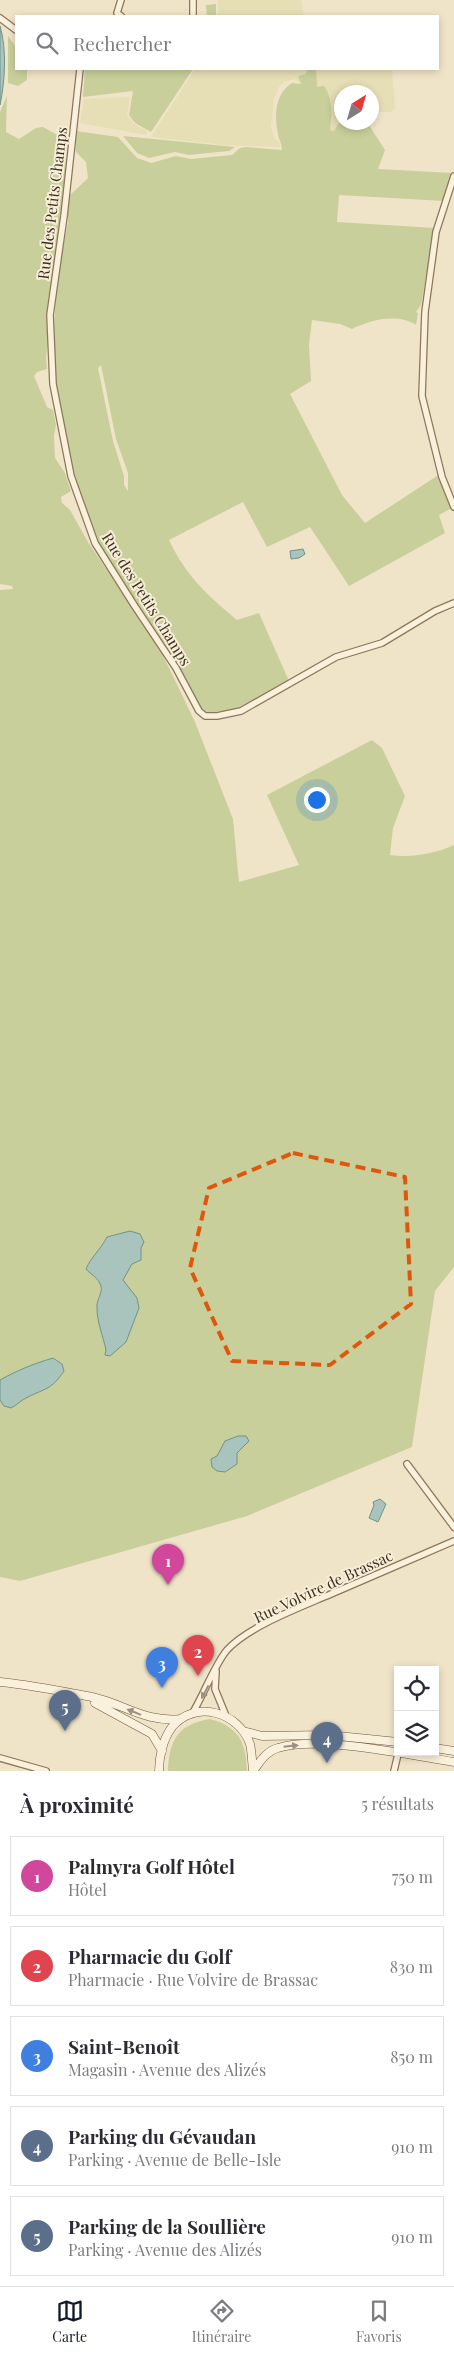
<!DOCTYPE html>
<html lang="fr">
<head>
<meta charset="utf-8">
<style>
	body { margin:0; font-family:"Playfair Display",serif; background:#f7f7f7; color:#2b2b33 }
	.controls { position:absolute; right:15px; bottom:15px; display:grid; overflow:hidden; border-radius:0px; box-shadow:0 2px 8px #0003 }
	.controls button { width:45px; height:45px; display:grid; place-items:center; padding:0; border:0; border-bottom:1px solid #e1e1e2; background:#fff; color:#2b2b33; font:25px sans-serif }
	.compass { position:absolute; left:334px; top:85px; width:45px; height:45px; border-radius:50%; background:#fff; box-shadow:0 2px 8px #0003; rotate:37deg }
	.you { position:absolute; left:316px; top:799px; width:18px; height:18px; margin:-12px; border:4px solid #fff; border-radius:50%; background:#1a73e8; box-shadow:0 0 0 8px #1a73e833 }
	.badge { display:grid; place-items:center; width:32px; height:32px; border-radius:50%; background:#111827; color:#fff; font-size:16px; font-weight:700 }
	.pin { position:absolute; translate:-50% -41px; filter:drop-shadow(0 1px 2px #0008) }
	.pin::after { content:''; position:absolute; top:26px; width:18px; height:15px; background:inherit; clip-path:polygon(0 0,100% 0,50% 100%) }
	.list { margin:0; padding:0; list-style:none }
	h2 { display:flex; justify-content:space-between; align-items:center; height:65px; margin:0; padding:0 20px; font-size:21px }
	h2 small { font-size:16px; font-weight:400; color:#7c7c81 }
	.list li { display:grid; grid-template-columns:32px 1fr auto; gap:15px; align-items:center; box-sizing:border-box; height:80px; margin:0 10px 10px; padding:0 10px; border:1px solid #e1e1e2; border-radius:0px }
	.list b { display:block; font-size:19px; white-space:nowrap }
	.list p { margin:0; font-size:16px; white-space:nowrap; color:#7c7c81 }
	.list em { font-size:16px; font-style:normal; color:#7c7c81 }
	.icon { flex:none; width:28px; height:28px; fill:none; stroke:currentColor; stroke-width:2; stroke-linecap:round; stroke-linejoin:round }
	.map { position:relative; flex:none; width:454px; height:1771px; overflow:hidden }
	.search { position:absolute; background:#fff; box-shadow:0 2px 8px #0003; left:15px; right:15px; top:15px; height:55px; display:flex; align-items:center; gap:12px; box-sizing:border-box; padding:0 18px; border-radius:0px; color:#7c7c81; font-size:19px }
	.sheet { height:515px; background:#fff }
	nav { display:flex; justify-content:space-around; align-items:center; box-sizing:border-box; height:70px; border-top:1px solid #e1e1e2; background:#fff; font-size:14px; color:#7c7c81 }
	nav a { display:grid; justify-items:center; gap:2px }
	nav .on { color:#111827 }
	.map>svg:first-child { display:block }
</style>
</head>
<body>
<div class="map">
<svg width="454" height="1771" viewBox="0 0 454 1771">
	<rect width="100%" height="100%" fill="#f0e4c8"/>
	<path fill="#e6deb5" d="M 218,0 L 301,0 L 304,16 L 218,16 Z
		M 195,69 L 307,69 L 302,84 L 295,79 L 284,82 L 279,87 L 274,99 L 271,127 L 275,140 L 279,141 L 280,147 L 225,145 L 151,137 Z
		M 315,69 L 392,69 L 395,109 L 390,112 L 380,112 L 372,108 L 372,92 L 342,92 L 341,119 L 334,131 L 330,130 L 331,102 L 316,87 Z
		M 130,97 L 127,115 L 134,124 L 147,131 L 146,135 L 80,123 L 84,99 Z"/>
	<path fill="#c9cf9b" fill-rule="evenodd" d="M 216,4 L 216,16 L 207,16 L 206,5 Z
		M 8,36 L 16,47 L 16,69 L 27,69 L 27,80 L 18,86 L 8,83 Z
		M 85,69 L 193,69 L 151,132 L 135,123 L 129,115 L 133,91 L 83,97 Z
		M 307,69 L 316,69 L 317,87 L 324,86 C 333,98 332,115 330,130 L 334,131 L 341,119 L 342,122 L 371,122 L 369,125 L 385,150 L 378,169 L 452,173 L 444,201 L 339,195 L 337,222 L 435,228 L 421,305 L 416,312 L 418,313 L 416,325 C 397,313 371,320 352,329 L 340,324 L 312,320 L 309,344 L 311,381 L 290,394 L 342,495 L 365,523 L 443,472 L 452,508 L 439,515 L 445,533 L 349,586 L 310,527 L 267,547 L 243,502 L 169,540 C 187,577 206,594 237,620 L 259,613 L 289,681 L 236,709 L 207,713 L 201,708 L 99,544 L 72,471 L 55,384 L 54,327 L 57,279 L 68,222 L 68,197 L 88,178 L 86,162 L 76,152 L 76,131 L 118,137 L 137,158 L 151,163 L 176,156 L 191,159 L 232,155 L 240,148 L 246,147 L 282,150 C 282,144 279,140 278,134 C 274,114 275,94 292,83 L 301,84 L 298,76 L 306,74 ZM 101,365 L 116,439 L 128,473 L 128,491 L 124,485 L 124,476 L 113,441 L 98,368 Z
		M 7,96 L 6,132 L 19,139 L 36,128 L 43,127 L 67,140 L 63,212 L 46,357 L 47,369 L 37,372 L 34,376 L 47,407 L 53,410 L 56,425 L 54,436 L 55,458 L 65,473 L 71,491 L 61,497 L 62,503 L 70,510 L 88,542 L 158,645 L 195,722 L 233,819 L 239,882 L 299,865 L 267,795 L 372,740 L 382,748 L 405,796 L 393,828 L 390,855 C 411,858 434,854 454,845 L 454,1267 L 435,1291 L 412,1447 L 247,1516 L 20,1581 L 0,1577 L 0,590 L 13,589 L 12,586 L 0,584 L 0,112 Z
		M 123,136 L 235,147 L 229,151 L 189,155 L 175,152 L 149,158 L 137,153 Z
		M 210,1719 C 239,1727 246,1742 247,1771 L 168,1771 C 169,1740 178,1724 210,1719 Z"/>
	<path fill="#a9c4bc" stroke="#6f938a" d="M 0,26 C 7,49 5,81 0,105 Z
		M 303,549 L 305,554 L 299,558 L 291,559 L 290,551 Z
		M 130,1231 L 140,1234 L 144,1242 L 141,1248 L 141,1260 L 132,1264 L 123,1280 L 137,1298 L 139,1308 L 126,1342 L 110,1356 L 105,1355 L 106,1350 C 103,1336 97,1322 97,1308 C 96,1300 103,1293 101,1286 C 98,1277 91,1275 86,1269 C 91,1257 101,1249 107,1237 Z
		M 53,1358 L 62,1364 L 64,1371 C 51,1390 46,1388 28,1397 C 21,1400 17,1405 11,1408 L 4,1406 L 0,1400 L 0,1380 C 18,1370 33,1364 53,1358 Z
		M 238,1436 L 246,1436 L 249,1441 L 237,1453 L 237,1464 L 225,1472 L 217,1471 L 212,1467 L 211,1459 L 217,1456 L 225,1441 Z
		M 380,1499 L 386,1504 L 378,1522 L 369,1518 L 374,1505 L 373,1502 Z"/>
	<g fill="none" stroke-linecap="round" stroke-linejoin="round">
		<defs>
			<path id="street" d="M 121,0 L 117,13 L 121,16
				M 193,0 L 193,16
				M 0,18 L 16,30
				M 80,69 L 64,216 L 50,315 L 53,384 L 71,476 L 95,543 L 134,605 L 176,668 L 199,711 L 205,716 L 217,716 L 241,711 L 336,657 L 382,643 L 435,611 L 454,603
				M 454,176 L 436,232 L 425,312 L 422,396 L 442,477 L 454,507
				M 407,1464 L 454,1527
				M 216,1671 L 215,1689 L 226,1716
				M 192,1714 C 203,1696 215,1664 227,1650 C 249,1626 301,1607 331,1594 C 372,1576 413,1559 454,1541
				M 0,1758 L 46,1771
				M 394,1771 L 398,1754"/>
			<path id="secondary" d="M 0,1682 C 31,1685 61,1691 92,1697 C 124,1704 146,1723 181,1719
				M 95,1703 L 152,1734 L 162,1751
				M 243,1731 L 262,1736 L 328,1735 L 398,1742
				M 435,1748 L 454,1751
				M 159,1771 C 159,1757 163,1739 172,1727 C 195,1699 239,1712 250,1744 C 252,1753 252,1762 253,1771
				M 253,1771 C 260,1762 266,1751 278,1748 C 318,1735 410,1755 454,1762"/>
		</defs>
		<use href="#street" stroke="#8d765c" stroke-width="8"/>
		<use href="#secondary" stroke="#6f573f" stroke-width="9"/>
		<use href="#street" stroke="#faf1dc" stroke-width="5.5"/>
		<use href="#secondary" stroke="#faf1dc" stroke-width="8"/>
	</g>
	<defs><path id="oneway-solid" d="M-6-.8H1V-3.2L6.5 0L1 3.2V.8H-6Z" transform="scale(1.25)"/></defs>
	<g fill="#9c907e">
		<use href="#oneway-solid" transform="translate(205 1692) rotate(118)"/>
		<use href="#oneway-solid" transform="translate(134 1712) rotate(-158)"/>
		<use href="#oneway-solid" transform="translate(291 1746) rotate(-6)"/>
	</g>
	<path fill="none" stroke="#df570d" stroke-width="4" stroke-dasharray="10 6" stroke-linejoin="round" d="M 293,1153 L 405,1177 L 411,1304 L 330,1365 L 232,1361 L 190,1268 L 209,1188 Z"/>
	<g text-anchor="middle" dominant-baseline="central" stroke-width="4" stroke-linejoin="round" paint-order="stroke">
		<g font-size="15" fill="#3d2e20" stroke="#f7eed8">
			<text transform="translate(52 203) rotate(-83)">Rue des Petits Champs</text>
			<text transform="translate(147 599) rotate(58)">Rue des Petits Champs</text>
			<text transform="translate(323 1586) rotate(-25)">Rue Volvire de Brassac</text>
		</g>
	</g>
</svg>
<div class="controls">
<button><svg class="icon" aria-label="locate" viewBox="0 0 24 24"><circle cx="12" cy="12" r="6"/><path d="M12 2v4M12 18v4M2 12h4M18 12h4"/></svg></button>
<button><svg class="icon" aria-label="layers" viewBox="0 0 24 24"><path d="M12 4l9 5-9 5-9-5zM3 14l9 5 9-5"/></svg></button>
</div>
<svg class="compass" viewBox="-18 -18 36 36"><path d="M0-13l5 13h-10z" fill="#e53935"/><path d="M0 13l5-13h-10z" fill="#7c7c81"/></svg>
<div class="you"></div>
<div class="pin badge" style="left:168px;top:1585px;background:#d1479c">1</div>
<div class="pin badge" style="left:198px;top:1676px;background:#e0444e">2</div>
<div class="pin badge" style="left:162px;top:1688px;background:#3f7fe0">3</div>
<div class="pin badge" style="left:327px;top:1763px;background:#5c6f8a">4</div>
<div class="pin badge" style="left:65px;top:1731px;background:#5c6f8a">5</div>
<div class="search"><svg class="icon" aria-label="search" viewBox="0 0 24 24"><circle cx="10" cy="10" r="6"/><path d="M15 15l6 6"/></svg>Rechercher</div>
</div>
<section class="sheet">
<h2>À proximité<small>5 résultats</small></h2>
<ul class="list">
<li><span class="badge" style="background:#d1479c">1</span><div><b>Palmyra Golf Hôtel</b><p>Hôtel</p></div><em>750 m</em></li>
<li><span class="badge" style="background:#e0444e">2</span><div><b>Pharmacie du Golf</b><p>Pharmacie · Rue Volvire de Brassac</p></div><em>830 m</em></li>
<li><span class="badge" style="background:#3f7fe0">3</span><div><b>Saint-Benoît</b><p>Magasin · Avenue des Alizés</p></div><em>850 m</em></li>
<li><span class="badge" style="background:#5c6f8a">4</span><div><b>Parking du Gévaudan</b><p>Parking · Avenue de Belle-Isle</p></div><em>910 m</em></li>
<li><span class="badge" style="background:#5c6f8a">5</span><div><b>Parking de la Soullière</b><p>Parking · Avenue des Alizés</p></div><em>910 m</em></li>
</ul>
</section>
<nav>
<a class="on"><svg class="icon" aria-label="map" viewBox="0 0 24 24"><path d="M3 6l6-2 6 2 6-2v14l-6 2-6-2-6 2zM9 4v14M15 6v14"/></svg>Carte</a>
<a><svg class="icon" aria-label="directions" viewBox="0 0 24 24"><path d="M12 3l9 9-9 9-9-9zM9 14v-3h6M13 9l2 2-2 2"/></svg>Itinéraire</a>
<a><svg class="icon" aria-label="saved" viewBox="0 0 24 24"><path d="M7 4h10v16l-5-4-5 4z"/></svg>Favoris</a>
</nav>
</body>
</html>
